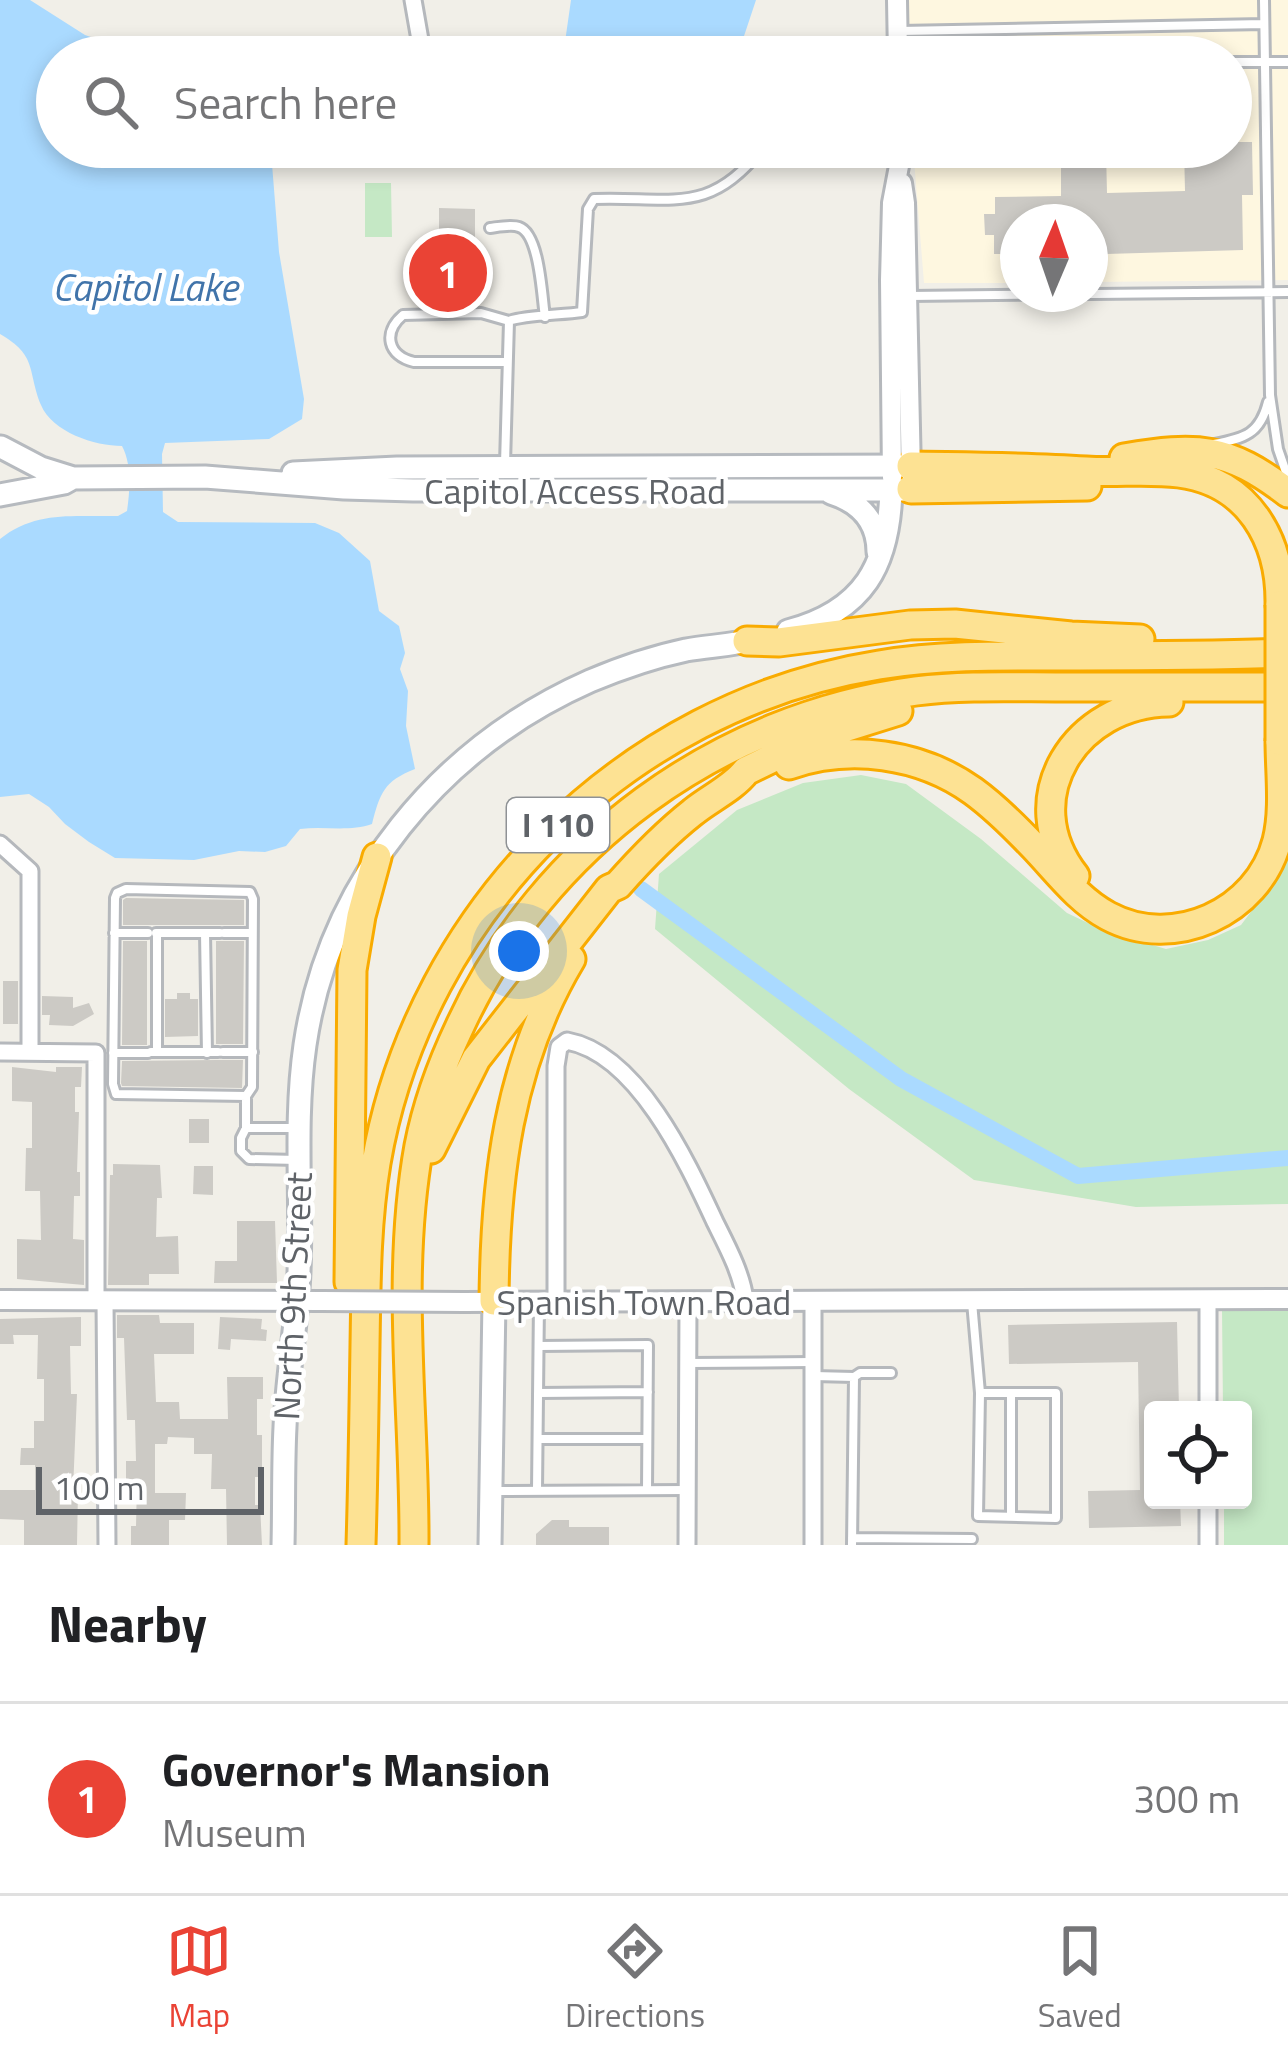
<!DOCTYPE html>
<html lang="en">
<head>
<meta charset="utf-8">
<style>
	body { margin:0; font-family:"Titillium Web",sans-serif; background:#f2f2f2; color:#202124 }
	.controls { position:absolute; right:36px; bottom:36px; display:grid; overflow:hidden; border-radius:12px; box-shadow:0 6px 18px #0003 }
	.controls button { width:108px; height:108px; display:grid; place-items:center; padding:0; border:0; border-bottom:3px solid #e0e0e0; background:#fff; color:#202124; font:60px sans-serif }
	.compass { position:absolute; left:1000px; top:204px; width:108px; height:108px; border-radius:50%; background:#fff; box-shadow:0 6px 18px #0003; rotate:2deg }
	.scale { position:absolute; left:36px; bottom:30px; width:228px; box-sizing:border-box; padding-left:12px; border:6px solid #5f6368; border-top:0; font-size:33px; line-height:42px; white-space:nowrap; color:#5f6368; -webkit-text-stroke:9px #fff; paint-order:stroke }
	.you { position:absolute; left:519px; top:951px; width:42px; height:42px; margin:-30px; border:9px solid #fff; border-radius:50%; background:#1a73e8; box-shadow:0 0 0 18px #1a73e833 }
	.badge { display:grid; place-items:center; width:78px; height:78px; border-radius:50%; background:#ea4335; color:#fff; font-size:39px; font-weight:700 }
	.pin { position:absolute; translate:-50% -50%; border:6px solid #fff; box-shadow:0 3px 12px #0006 }
	.list { margin:0; padding:0; list-style:none }
	h2 { display:flex; justify-content:space-between; align-items:center; height:156px; margin:0; padding:0 48px; font-size:51px }
	h2 small { font-size:39px; font-weight:400; color:#757577 }
	.list li { display:grid; grid-template-columns:78px 1fr auto; gap:36px; align-items:center; box-sizing:border-box; height:192px; padding:0 48px; border-top:3px solid #e0e0e0 }
	.list b { display:block; font-size:45px; white-space:nowrap }
	.list p { margin:0; font-size:39px; white-space:nowrap; color:#757577 }
	.list em { font-size:39px; font-style:normal; color:#757577 }
	.icon { flex:none; width:66px; height:66px; fill:none; stroke:currentColor; stroke-width:2; stroke-linecap:round; stroke-linejoin:round }
	.map { position:relative; flex:none; width:1288px; height:1545px; overflow:hidden }
	.search { position:absolute; background:#fff; box-shadow:0 6px 18px #0003; left:36px; right:36px; top:36px; height:132px; display:flex; align-items:center; gap:30px; box-sizing:border-box; padding:0 42px; border-radius:66px; color:#757577; font-size:45px }
	.sheet { height:348px; background:#fff }
	nav { display:flex; justify-content:space-around; align-items:center; box-sizing:border-box; height:168px; border-top:3px solid #e0e0e0; background:#fff; font-size:33px; color:#757577 }
	nav a { display:grid; justify-items:center; gap:6px }
	nav .on { color:#ea4335 }
	.map>svg:first-child { display:block }
</style>
</head>
<body>
<div class="map">
<svg width="1288" height="1545" viewBox="0 0 1288 1545">
	<rect width="100%" height="100%" fill="#f1efe8"/>
	<path fill="#fef7e0" d="M 907,0 L 1288,0 L 1288,280 L 1090,282 L 1090,222 L 1018,222 L 1018,283 L 924,283 L 913,147 L 1231,147 L 1231,57 L 908,57 Z"/>
	<path fill="#c5e8c5" d="M 365,183 L 391,183 L 392,237 L 365,237 Z
		M 861,775 L 906,784 L 981,839 L 1067,913 L 1105,931 L 1166,949 L 1208,940 L 1241,925 L 1275,880 L 1288,856 L 1288,1204 L 1136,1207 L 974,1180 L 849,1089 L 655,929 L 659,874 L 737,810 L 803,783 Z
		M 1222,1309 L 1288,1310 L 1288,1545 L 1224,1545 L 1224,1500 L 1243,1500 L 1243,1410 L 1223,1410 Z"/>
	<path fill="#aadaff" d="M 0,0 L 30,0 L 85,35 L 126,49 L 138,57 L 57,57 L 57,147 L 233,147 L 236,151 L 247,147 L 264,147 L 272,164 L 279,252 L 304,399 L 302,419 L 269,439 L 165,443 L 162,454 L 163,512 L 178,522 L 315,523 L 339,533 L 370,561 L 379,611 L 399,626 L 405,653 L 400,669 L 408,691 L 406,726 L 415,769 C 384,781 380,793 372,824 C 350,832 324,826 300,829 L 286,846 L 265,852 L 239,851 L 194,860 L 115,858 L 89,842 L 65,824 L 49,807 L 29,794 L 0,797 L 0,539 C 36,510 74,517 118,516 L 127,511 C 130,490 132,465 122,446 C 95,446 52,432 41,405 C 27,370 38,356 0,334 Z
		M 571,0 L 756,0 L 737,57 L 568,57 L 565,42 Z"/>
	<g fill="none" stroke-linecap="round" stroke-linejoin="round">
		<path stroke="#aadaff" stroke-width="16" d="M 641,889 L 901,1079 L 1078,1176 L 1288,1158"/>
	</g>
	<path fill="#cccac5" d="M 1231,142 L 1252,142 L 1253,195 L 1242,195 L 1243,250 L 1106,254 L 1107,266 L 1090,266 L 1090,222 L 1018,222 L 1018,254 L 994,254 L 994,235 L 985,235 L 984,214 L 995,214 L 995,197 L 1061,196 L 1061,152 L 1106,151 L 1107,193 L 1185,191 L 1184,147 L 1231,147 Z
		M 439,208 L 475,209 L 475,247 L 484,247 L 484,299 L 413,299 L 413,248 L 439,247 Z
		M 126,898 L 244,900 L 244,925 L 123,925 L 123,900 Z
		M 123,941 L 147,941 L 147,1045 L 122,1045 Z
		M 216,941 L 244,941 L 243,1044 L 216,1044 Z
		M 3,981 L 18,981 L 18,1024 L 3,1024 Z
		M 177,993 L 190,993 L 190,999 L 198,999 L 198,1036 L 165,1037 L 165,999 L 177,999 Z
		M 42,996 L 73,997 L 73,1008 L 89,1003 L 94,1014 L 73,1026 L 49,1025 L 50,1015 L 42,1015 Z
		M 216,1060 L 243,1060 L 242,1088 L 122,1086 L 121,1083 L 122,1061 Z
		M 12,1067 L 56,1072 L 56,1067 L 82,1067 L 81,1087 L 75,1087 L 75,1112 L 79,1112 L 77,1172 L 80,1172 L 80,1196 L 74,1196 L 73,1239 L 84,1240 L 84,1285 L 17,1279 L 17,1239 L 41,1240 L 40,1191 L 25,1191 L 26,1148 L 32,1148 L 32,1102 L 12,1101 Z
		M 189,1119 L 209,1119 L 209,1143 L 189,1143 Z
		M 113,1164 L 160,1165 L 162,1198 L 157,1198 L 156,1237 L 178,1236 L 179,1274 L 149,1274 L 149,1285 L 108,1285 L 110,1175 L 113,1175 Z
		M 194,1166 L 213,1166 L 213,1195 L 193,1194 Z
		M 237,1221 L 275,1221 L 277,1283 L 214,1283 L 215,1261 L 237,1261 Z
		M 117,1315 L 159,1315 L 160,1323 L 194,1323 L 194,1354 L 154,1354 L 156,1402 L 179,1402 L 180,1419 L 228,1419 L 227,1377 L 263,1377 L 263,1399 L 257,1399 L 257,1435 L 262,1435 L 262,1477 L 255,1477 L 255,1505 L 260,1505 L 262,1545 L 227,1545 L 226,1489 L 211,1489 L 212,1454 L 194,1454 L 194,1438 L 168,1437 L 167,1444 L 155,1444 L 155,1493 L 186,1493 L 185,1520 L 169,1520 L 169,1545 L 131,1545 L 131,1526 L 136,1526 L 137,1482 L 126,1482 L 126,1461 L 136,1461 L 135,1420 L 127,1420 L 124,1338 L 117,1338 Z
		M 81,1317 L 81,1346 L 70,1346 L 71,1394 L 77,1394 L 73,1490 L 78,1490 L 77,1545 L 24,1545 L 24,1520 L 0,1519 L 0,1490 L 35,1490 L 35,1465 L 20,1465 L 21,1448 L 34,1448 L 34,1421 L 44,1421 L 44,1379 L 37,1379 L 38,1335 L 13,1335 L 14,1344 L 0,1344 L 0,1319 Z
		M 220,1317 L 262,1319 L 261,1329 L 267,1330 L 266,1341 L 231,1339 L 230,1350 L 218,1349 Z
		M 1177,1322 L 1179,1410 L 1153,1410 L 1153,1500 L 1180,1500 L 1181,1526 L 1089,1528 L 1088,1491 L 1140,1490 L 1138,1362 L 1009,1364 L 1008,1325 Z
		M 552,1520 L 569,1520 L 569,1527 L 609,1527 L 609,1545 L 536,1545 L 536,1534 Z"/>
	<g fill="none" stroke-linecap="round" stroke-linejoin="round">
		<defs>
			<path id="service" d="M 1264,0 L 1270,395 L 1278,449 L 1288,478
				M 900,31 L 1264,24
				M 1231,62 L 1288,62
				M 490,228 C 498,227 512,224 519,227 C 540,234 542,298 545,317
				M 909,296 L 1288,292
				M 507,362 L 414,362 C 388,356 382,333 403,315 L 481,313 L 509,321
				M 1214,444 C 1245,438 1260,434 1268,402
				M 505,464 L 509,321 C 524,315 563,315 582,312 L 588,209 L 594,199 C 671,196 710,217 763,147
				M 126,889 L 250,892 L 253,899 L 252,1087 L 246,1096 L 116,1094 L 113,1084 L 115,898 L 117,893 Z
				M 114,933 L 148,933
				M 156,933 L 220,933
				M 157,933 L 157,1052
				M 205,933 L 207,1053
				M 224,933 L 252,933
				M 151,1052 L 218,1052
				M 223,1052 L 253,1052
				M 113,1053 L 148,1053
				M 246,1128 L 246,1096
				M 295,1128 L 246,1128 L 241,1138 L 241,1151 L 249,1159 L 298,1160
				M 972,1302 L 980,1393 L 978,1516 L 1056,1518 L 1056,1393 L 980,1393
				M 539,1346 L 648,1345 L 647,1490
				M 689,1363 L 812,1362
				M 814,1376 L 854,1377 L 852,1545
				M 854,1377 L 860,1373 L 891,1373
				M 538,1393 L 648,1392
				M 1011,1393 L 1011,1517
				M 538,1439 L 647,1439
				M 537,1490 L 539,1302
				M 493,1491 L 687,1490
				M 852,1538 L 972,1539"/>
			<path id="minor" d="M 413,0 L 423,57
				M 0,844 L 30,871 L 30,1052
				M 0,1052 L 96,1053 L 96,1301
				M 556,1300 L 556,1066 L 559,1047 L 567,1041 C 638,1054 688,1164 715,1222 C 727,1246 742,1274 745,1300
				M 105,1301 L 107,1545
				M 813,1301 L 813,1545
				M 1208,1410 L 1208,1299
				M 1208,1500 L 1208,1545
				M 687,1545 L 688,1301"/>
			<path id="tertiary" d="M 897,0 L 898,57
				M 902,183 L 905,203 L 911,473
				M 892,478 L 890,280 L 892,203 L 899,166 L 899,147
				M 0,1300 L 322,1301
				M 464,1302 L 1288,1299"/>
			<path id="secondary" d="M 1,447 L 41,468 L 73,478
				M 293,473 L 397,468 L 911,466
				M 831,493 C 860,502 878,522 878,552
				M 0,495 L 64,483 L 73,478 L 205,477 L 344,488 L 413,490 L 905,490
				M 788,631 C 864,611 889,565 891,490
				M 283,1545 C 284,1506 283,1466 285,1427 C 287,1375 297,1324 299,1272 C 302,1197 294,1120 305,1045 C 329,881 441,747 590,681 C 621,668 653,657 686,650 C 709,646 734,645 757,639
				M 490,1545 L 494,1301"/>
			<path id="motorway" d="M 1124,458 C 1197,446 1227,446 1288,493
				M 911,466 C 969,467 1028,467 1086,471 C 1117,473 1148,469 1179,473 C 1249,482 1281,540 1280,605
				M 911,489 L 1087,486
				M 747,641 L 779,642 L 910,625 L 955,624 L 1071,636 L 1140,639
				M 789,765 C 849,744 920,753 973,791 C 995,807 1015,827 1034,847 C 1057,871 1078,900 1108,916 C 1173,951 1258,913 1277,841 C 1285,809 1280,773 1280,741
				M 1075,876 C 1014,798 1076,703 1169,702
				M 431,1149 L 476,1059 L 609,889 L 618,885 C 641,859 665,834 693,812 C 710,798 733,788 746,771 L 818,736 L 898,711
				M 349,1282 L 352,970 L 361,916 L 377,857
				M 494,1301 C 495,1180 508,1064 571,959
				M 361,1545 C 363,1478 364,1412 365,1345 C 366,1284 366,1224 376,1163 C 419,911 626,705 879,665 C 945,654 1012,656 1079,656 C 1149,656 1218,656 1288,653
				M 414,1545 C 415,1411 395,1279 419,1146 C 427,1104 442,1064 460,1026 C 543,845 718,717 916,691 C 964,685 1012,687 1061,687 C 1137,687 1212,687 1288,687"/>
		</defs>
		<use href="#service" stroke="#b5b8bc" stroke-width="14"/>
		<use href="#minor" stroke="#b5b8bc" stroke-width="21"/>
		<use href="#tertiary" stroke="#b5b8bc" stroke-width="24"/>
		<use href="#secondary" stroke="#b6babf" stroke-width="27"/>
		<use href="#motorway" stroke="#f9ab00" stroke-width="33"/>
		<use href="#service" stroke="#fff" stroke-width="8"/>
		<use href="#minor" stroke="#fff" stroke-width="15"/>
		<use href="#tertiary" stroke="#fff" stroke-width="18"/>
		<use href="#secondary" stroke="#fff" stroke-width="21"/>
		<use href="#motorway" stroke="#fde293" stroke-width="27"/>
		<defs>
			<path id="tertiary-bridge" d="M 322,1301 L 464,1302"/>
			<path id="motorway-bridge" d="M 1280,741 L 1280,605"/>
		</defs>
		<use href="#tertiary-bridge" stroke="#b5b8bc" stroke-width="24" stroke-linecap="butt"/>
		<use href="#motorway-bridge" stroke="#f9ab00" stroke-width="33" stroke-linecap="butt"/>
		<use href="#tertiary-bridge" stroke="#fff" stroke-width="18"/>
		<use href="#motorway-bridge" stroke="#fde293" stroke-width="27"/>
	</g>
	<g text-anchor="middle" dominant-baseline="central" stroke-width="9" stroke-linejoin="round" paint-order="stroke">
		<rect fill="#fff" stroke="#8f9295" stroke-width="3" x="507" y="798" width="102" height="54" rx="9"/>
		<g font-size="33" font-weight="bold" fill="#5f6368">
			<text x="558" y="825">I 110</text>
		</g>
		<g font-size="36" fill="#5f6368" stroke="#fff">
			<text x="575" y="490">Capitol Access Road</text>
			<text transform="translate(292 1296) rotate(-87)">North 9th Street</text>
			<text x="644" y="1301">Spanish Town Road</text>
		</g>
		<g font-size="39" font-style="italic" fill="#4174aa" stroke="#fff">
			<text x="145" y="286">Capitol Lake</text>
		</g>
	</g>
</svg>
<div class="controls">
<button><svg class="icon" aria-label="locate" viewBox="0 0 24 24"><circle cx="12" cy="12" r="6"/><path d="M12 2v4M12 18v4M2 12h4M18 12h4"/></svg></button>
</div>
<svg class="compass" viewBox="-18 -18 36 36"><path d="M0-13l5 13h-10z" fill="#e53935"/><path d="M0 13l5-13h-10z" fill="#757577"/></svg>
<div class="scale">100 m</div>
<div class="you"></div>
<div class="pin badge" style="left:448px;top:273px">1</div>
<div class="search"><svg class="icon" aria-label="search" viewBox="0 0 24 24"><circle cx="10" cy="10" r="6"/><path d="M15 15l6 6"/></svg>Search here</div>
</div>
<section class="sheet">
<h2>Nearby<small></small></h2>
<ul class="list">
<li><span class="badge">1</span><div><b>Governor's Mansion</b><p>Museum</p></div><em>300 m</em></li>
</ul>
</section>
<nav>
<a class="on"><svg class="icon" aria-label="map" viewBox="0 0 24 24"><path d="M3 6l6-2 6 2 6-2v14l-6 2-6-2-6 2zM9 4v14M15 6v14"/></svg>Map</a>
<a><svg class="icon" aria-label="directions" viewBox="0 0 24 24"><path d="M12 3l9 9-9 9-9-9zM9 14v-3h6M13 9l2 2-2 2"/></svg>Directions</a>
<a><svg class="icon" aria-label="saved" viewBox="0 0 24 24"><path d="M7 4h10v16l-5-4-5 4z"/></svg>Saved</a>
</nav>
</body>
</html>
